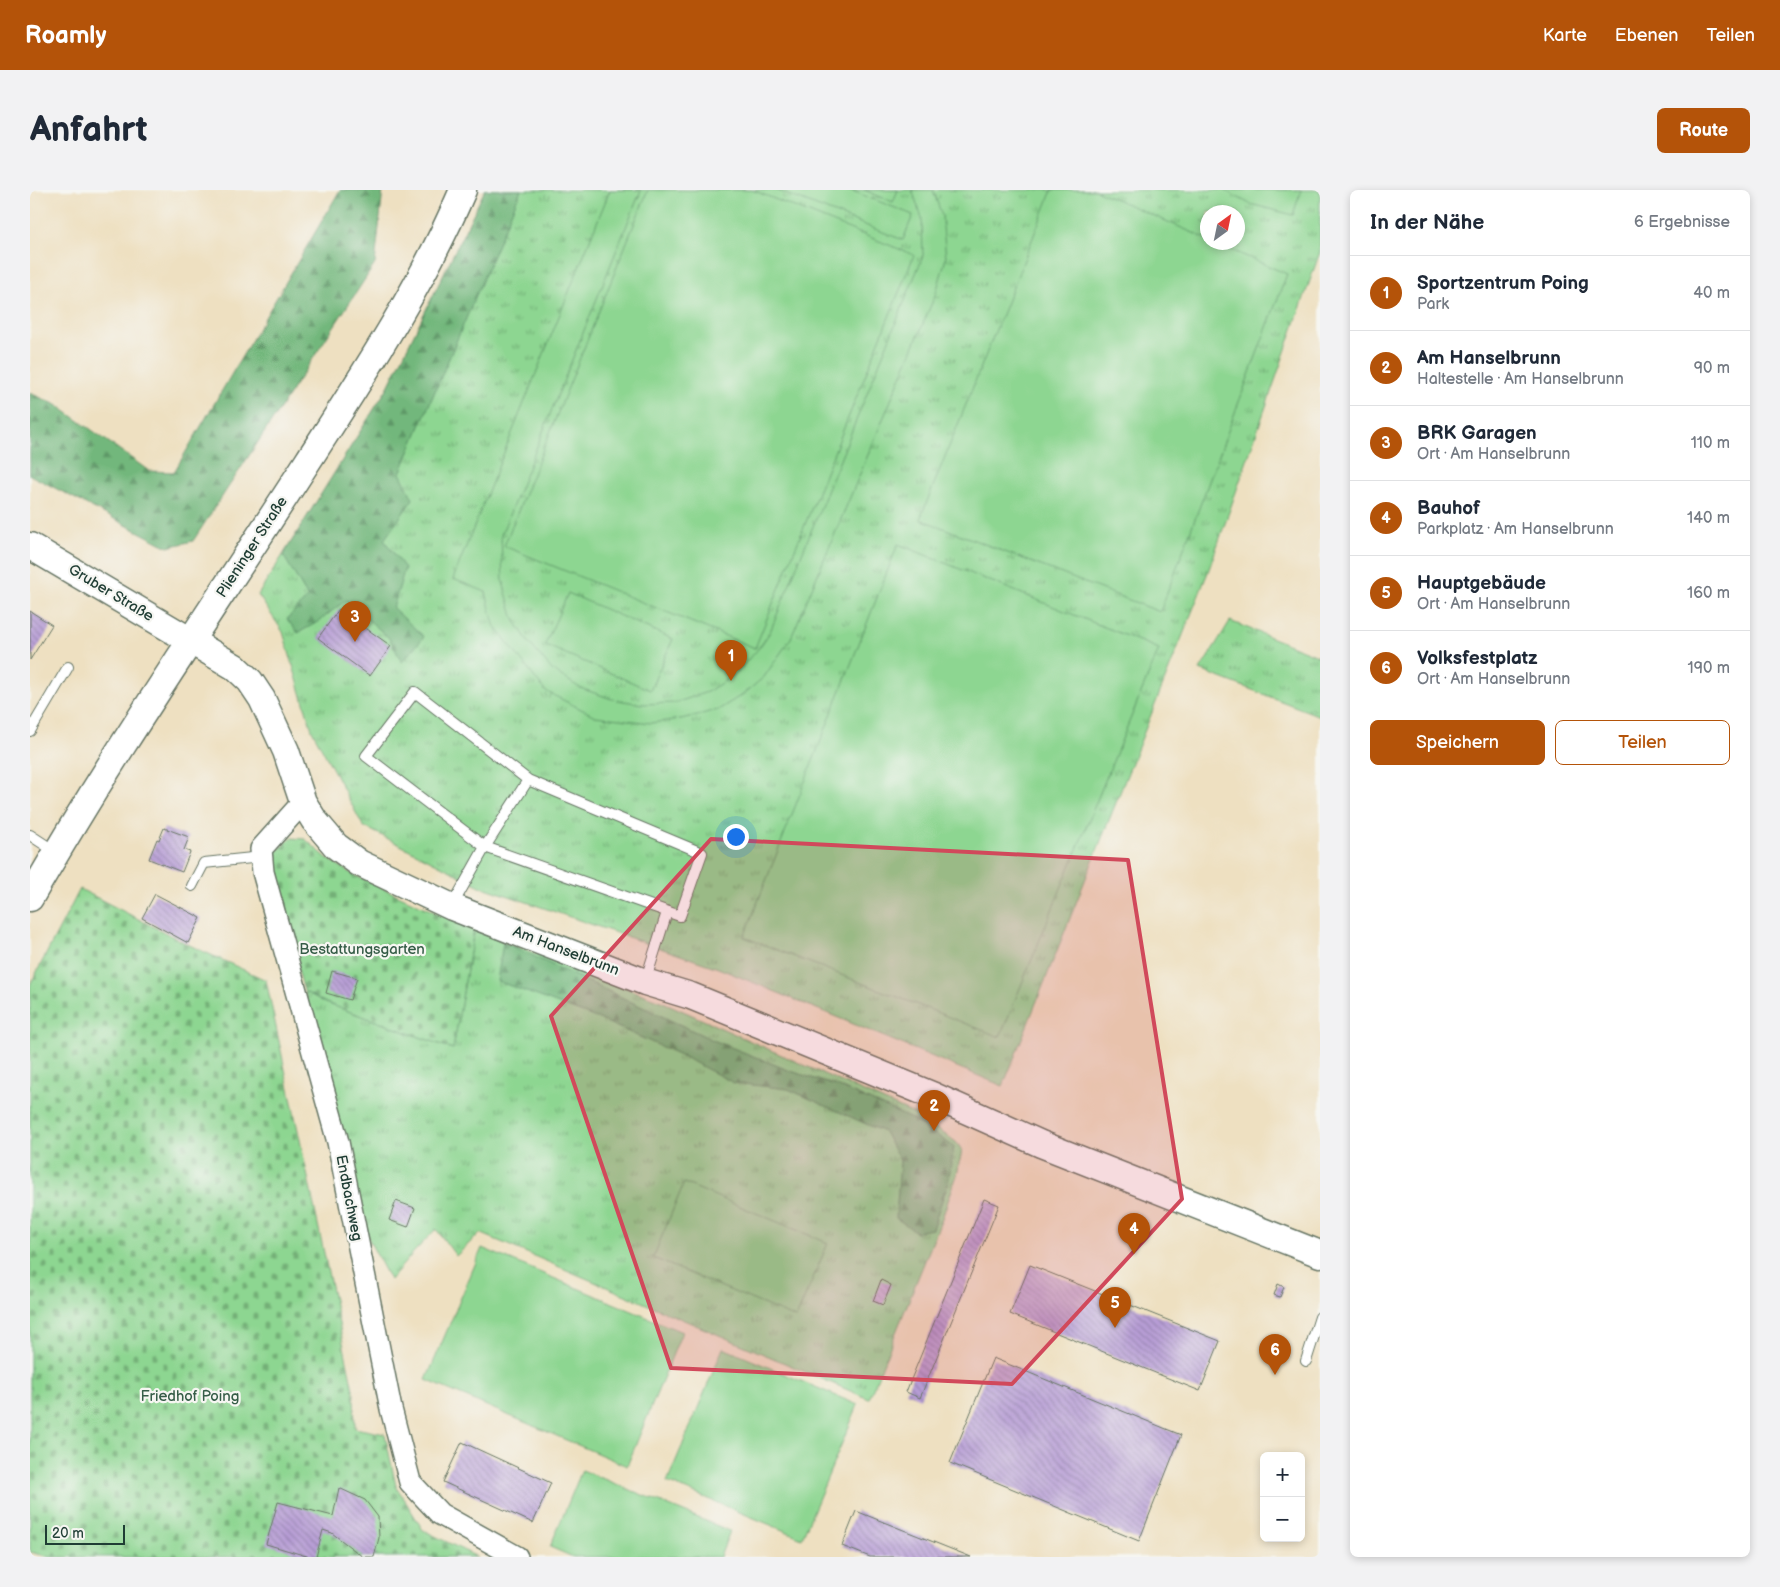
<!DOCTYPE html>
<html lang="de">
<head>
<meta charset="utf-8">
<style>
	body { margin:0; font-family:"Balsamiq Sans",sans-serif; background:#f2f2f3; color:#1f2937 }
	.controls { position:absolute; right:15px; bottom:15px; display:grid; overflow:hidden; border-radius:8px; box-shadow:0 2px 8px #0003 }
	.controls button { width:45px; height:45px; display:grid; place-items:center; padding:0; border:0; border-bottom:1px solid #e0e1e3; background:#fff; color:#1f2937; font:25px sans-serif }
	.compass { position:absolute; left:1170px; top:15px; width:45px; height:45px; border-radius:50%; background:#fff; box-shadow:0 2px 8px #0003; rotate:33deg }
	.scale { position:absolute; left:15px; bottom:12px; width:80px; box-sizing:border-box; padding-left:5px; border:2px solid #1f3d34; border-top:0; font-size:14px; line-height:18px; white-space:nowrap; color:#1f3d34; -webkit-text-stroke:4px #f6f6f2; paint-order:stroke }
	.you { position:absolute; left:705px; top:646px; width:18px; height:18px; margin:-12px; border:4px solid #fff; border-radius:50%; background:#1a73e8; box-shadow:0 0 0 8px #1a73e833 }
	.badge { display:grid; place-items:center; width:32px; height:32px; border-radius:50%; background:#b45309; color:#fff; font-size:16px; font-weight:700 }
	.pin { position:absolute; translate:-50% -41px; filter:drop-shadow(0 1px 2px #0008) }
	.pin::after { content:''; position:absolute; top:26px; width:18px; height:15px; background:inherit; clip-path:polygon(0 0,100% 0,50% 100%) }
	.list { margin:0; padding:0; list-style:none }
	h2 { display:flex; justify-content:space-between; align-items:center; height:65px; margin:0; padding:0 20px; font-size:21px }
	h2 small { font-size:16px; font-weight:400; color:#747a83 }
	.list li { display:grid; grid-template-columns:32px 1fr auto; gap:15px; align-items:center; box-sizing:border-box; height:75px; padding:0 20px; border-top:1px solid #e0e1e3 }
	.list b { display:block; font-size:19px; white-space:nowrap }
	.list p { margin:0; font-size:16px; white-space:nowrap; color:#747a83 }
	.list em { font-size:16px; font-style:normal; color:#747a83 }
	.actions { display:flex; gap:10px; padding:15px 20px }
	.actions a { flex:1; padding:11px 0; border:1px solid #b45309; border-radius:8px; text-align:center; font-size:18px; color:#b45309 }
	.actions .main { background:#b45309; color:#fff }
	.map { position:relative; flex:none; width:1290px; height:1367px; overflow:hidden; border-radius:8px }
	header { display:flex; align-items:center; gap:30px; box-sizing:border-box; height:70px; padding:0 25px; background:#b45309; color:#fff }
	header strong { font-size:24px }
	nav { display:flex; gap:28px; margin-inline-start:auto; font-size:18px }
	.intro { display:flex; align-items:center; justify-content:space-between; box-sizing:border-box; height:120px; padding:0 30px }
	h1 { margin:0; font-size:35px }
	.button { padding:12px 22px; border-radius:8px; background:#b45309; color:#fff; font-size:18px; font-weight:700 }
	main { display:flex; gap:30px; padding:0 30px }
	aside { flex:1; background:#fff; border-radius:8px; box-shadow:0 2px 8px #0003 }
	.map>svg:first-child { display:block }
</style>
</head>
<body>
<header>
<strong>Roamly</strong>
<nav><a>Karte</a><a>Ebenen</a><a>Teilen</a></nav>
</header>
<div class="intro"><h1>Anfahrt</h1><a class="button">Route</a></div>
<main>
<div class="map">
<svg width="1290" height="1367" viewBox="0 0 1290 1367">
	<defs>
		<pattern id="grass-tufts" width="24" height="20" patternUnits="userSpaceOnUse" patternTransform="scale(1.25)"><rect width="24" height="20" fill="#8dd691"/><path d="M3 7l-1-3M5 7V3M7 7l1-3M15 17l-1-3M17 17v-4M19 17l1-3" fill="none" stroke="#73af77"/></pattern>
		<pattern id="forest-firs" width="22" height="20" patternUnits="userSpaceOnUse" patternTransform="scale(1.25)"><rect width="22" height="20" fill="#72b77b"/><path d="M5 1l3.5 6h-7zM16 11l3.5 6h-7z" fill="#5d9666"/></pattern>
		<pattern id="cemetery-stones" width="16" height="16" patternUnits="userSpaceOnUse" patternTransform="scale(1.25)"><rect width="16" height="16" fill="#8dd691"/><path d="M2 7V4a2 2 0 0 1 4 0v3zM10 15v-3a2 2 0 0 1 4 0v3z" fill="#73af77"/></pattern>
		<pattern id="building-back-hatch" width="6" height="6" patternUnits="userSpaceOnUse" patternTransform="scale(1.25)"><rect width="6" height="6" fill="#b79dd5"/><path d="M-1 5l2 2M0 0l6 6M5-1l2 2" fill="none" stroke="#9481ae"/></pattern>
	</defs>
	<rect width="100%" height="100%" fill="#f6f6f2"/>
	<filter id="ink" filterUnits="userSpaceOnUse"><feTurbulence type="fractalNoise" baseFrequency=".02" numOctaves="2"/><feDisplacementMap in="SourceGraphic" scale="10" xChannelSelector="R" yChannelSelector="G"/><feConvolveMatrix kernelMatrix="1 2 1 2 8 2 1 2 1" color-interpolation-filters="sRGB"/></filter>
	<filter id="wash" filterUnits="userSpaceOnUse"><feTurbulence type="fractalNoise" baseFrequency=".0096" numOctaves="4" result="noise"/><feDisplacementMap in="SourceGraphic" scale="20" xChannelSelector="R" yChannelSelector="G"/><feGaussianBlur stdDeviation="1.12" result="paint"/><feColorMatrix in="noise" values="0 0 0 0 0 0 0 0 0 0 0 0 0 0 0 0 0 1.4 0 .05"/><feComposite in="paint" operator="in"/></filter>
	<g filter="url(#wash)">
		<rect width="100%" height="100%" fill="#eee0c1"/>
		<path fill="url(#grass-tufts)" stroke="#568a62" fill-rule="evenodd" d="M 455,0 L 1290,0 L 1290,62 L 1178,382 L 973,896 L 688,778 L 450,696 L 333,636 L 282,540 L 253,442 L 228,405 L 358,197 ZM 1178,22 L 1208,22 L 1208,52 L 1178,52 Z
			M 1200,431 L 1290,467 L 1290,526 L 1170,480 Z
			M 444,740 L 633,812 L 888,926 L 926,952 L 932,960 L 927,985 L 911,1031 L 839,1209 L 450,1043 L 426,1066 L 406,1039 L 383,1063 L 360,1090 L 339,1050 L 274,801 L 296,813 L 423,859 Z"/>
		<path fill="url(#forest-firs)" stroke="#487a58" d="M 310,0 L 353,0 L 345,74 L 163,351 L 138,357 L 0,285 L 0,203 L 27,215 L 119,281 L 144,282 Z
			M 455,0 L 491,0 L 370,283 L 383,309 L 354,350 L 375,378 L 363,418 L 394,447 L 372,472 L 359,448 L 316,410 L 288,432 L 268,443 L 257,429 L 278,407 L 253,365 L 358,197 Z
			M 473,752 L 683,850 L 758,880 L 812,898 L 886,931 L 924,957 L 918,993 L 902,1039 L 886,1042 L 866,1028 L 870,971 L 854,942 L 758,899 L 704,893 L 648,864 L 569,829 L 467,791 Z"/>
		<path fill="url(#cemetery-stones)" stroke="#568a62" d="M 261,648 L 275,649 L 297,668 L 322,684 L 444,740 L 423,859 L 296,813 L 274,801 L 242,687 L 244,664 Z
			M 50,699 L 157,754 L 236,790 L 324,1204 L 325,1238 L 355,1244 L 366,1296 L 393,1340 L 447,1367 L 20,1367 L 0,1362 L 0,795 Z"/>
		<path fill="#8dd691" stroke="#568a62" d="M 580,0 L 611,0 L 471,345 L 473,392 L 484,430 L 500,454 L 522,480 L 550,498 L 582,509 L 612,514 L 645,513 L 677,502 L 704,485 L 729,458 L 740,442 L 893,66 L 892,28 L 882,0 L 903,0 L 912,26 L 916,68 L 906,103 L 761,448 L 734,487 L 715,503 L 688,520 L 651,529 L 621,533 L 565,526 L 515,501 L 464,435 L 456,402 L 423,389 Z
			M 618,0 L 722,0 L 884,65 L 725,458 L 474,356 Z
			M 746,0 L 820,0 L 883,25 L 873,50 Z
			M 834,0 L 868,0 L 863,12 Z
			M 1022,0 L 1065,0 L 1177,49 L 1178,52 L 1185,53 L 1257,84 L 1130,422 L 890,329 Z
			M 1194,0 L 1271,0 L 1263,25 L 1220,14 Z
			M 868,354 L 1129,459 L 970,847 L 714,747 Z
			M 538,403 L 643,449 L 620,500 L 515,455 Z
			M 654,993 L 798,1053 L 766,1128 L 623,1068 Z
			M 452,1058 L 652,1142 L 597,1276 L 396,1190 Z
			M 693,1158 L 828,1215 L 772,1348 L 637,1292 Z
			M 552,1280 L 700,1341 L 690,1367 L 543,1367 L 520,1357 Z"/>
		<g id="blocks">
			<path fill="url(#building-back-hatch)" d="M 309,419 L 361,456 L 340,486 L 288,448 Z
				M 0,421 L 22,435 L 0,470 Z
				M 134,638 L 159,647 L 154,660 L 160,662 L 152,682 L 119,669 L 127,649 L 129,650 Z
				M 125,704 L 171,728 L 158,753 L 112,728 Z
				M 302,781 L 327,788 L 320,810 L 296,803 Z
				M 954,1009 L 969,1015 L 890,1208 L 876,1202 Z
				M 366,1011 L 385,1018 L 378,1037 L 359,1030 Z
				M 1000,1075 L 1190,1151 L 1170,1201 L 980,1124 Z
				M 851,1090 L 861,1095 L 853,1115 L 843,1111 Z
				M 1248,1094 L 1254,1097 L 1250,1107 L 1244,1105 Z
				M 963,1168 L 1151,1245 L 1109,1351 L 920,1273 Z
				M 432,1252 L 521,1293 L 503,1333 L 413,1292 Z
				M 309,1298 L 335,1310 L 348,1327 L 349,1348 L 344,1367 L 333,1367 L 302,1343 L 293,1340 L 286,1367 L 280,1367 L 236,1354 L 248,1312 L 303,1326 Z
				M 826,1321 L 941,1367 L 840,1367 L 812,1356 Z"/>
		</g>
	</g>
	<g filter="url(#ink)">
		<use href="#blocks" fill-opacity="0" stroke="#677665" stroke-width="1"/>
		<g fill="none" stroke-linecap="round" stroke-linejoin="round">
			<defs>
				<path id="service" d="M 385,502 L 498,590 L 672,663 L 650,726 L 455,657 L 336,566 Z
					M 0,541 L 38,477
					M 0,645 L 26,662
					M 162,696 L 174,673 L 232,667
					M 422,716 L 455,657 L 498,590
					M 615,792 L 637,722
					M 1276,1171 L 1290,1127"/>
				<path id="minor" d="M 273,612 L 231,659 L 233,682 L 308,952 L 361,1219 L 380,1292 L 410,1324 L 487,1367"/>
				<path id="tertiary" d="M 0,356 L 205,477 L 220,491 L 232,509 L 256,561 L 273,612 L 284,630 L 306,656 L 329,673 L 422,717 L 615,792 L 661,806 L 904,906 L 1011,954 L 1290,1064
					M 0,708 C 86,558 185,416 278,271 C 334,184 392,96 433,0"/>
			</defs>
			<use href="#service" stroke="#677665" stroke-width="12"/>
			<use href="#minor" stroke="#677665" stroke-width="24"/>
			<use href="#tertiary" stroke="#677665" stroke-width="29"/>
			<use href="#service" stroke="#fff" stroke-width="10"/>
			<use href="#minor" stroke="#fff" stroke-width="21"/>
			<use href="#tertiary" stroke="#fff" stroke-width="26"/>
		</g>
	</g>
	<path fill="#d1495b" fill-opacity="0.2" stroke="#d1495b" stroke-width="4" stroke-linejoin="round" d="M 681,649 L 1098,670 L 1152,1009 L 982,1194 L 641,1178 L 521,826 Z"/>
	<g text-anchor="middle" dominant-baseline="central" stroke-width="4.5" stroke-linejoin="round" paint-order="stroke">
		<g font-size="15" fill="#1f3d34" stroke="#f6f6f2">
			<text transform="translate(222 357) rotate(-57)">Plieninger Straße</text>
			<text transform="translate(81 403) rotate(31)">Gruber Straße</text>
			<text transform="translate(536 761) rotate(21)">Am Hanselbrunn</text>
			<text transform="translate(319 1008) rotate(79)">Endbachweg</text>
		</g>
		<g font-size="15" fill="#355c47" stroke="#f6f6f2">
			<text x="332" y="759">Bestattungsgarten</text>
			<text x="160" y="1206">Friedhof Poing</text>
		</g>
	</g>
</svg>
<div class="controls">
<button>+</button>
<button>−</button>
</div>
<svg class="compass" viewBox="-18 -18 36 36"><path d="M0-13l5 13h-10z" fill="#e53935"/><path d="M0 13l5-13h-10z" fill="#747a83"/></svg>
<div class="scale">20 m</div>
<div class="you"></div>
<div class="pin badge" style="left:701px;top:491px">1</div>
<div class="pin badge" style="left:904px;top:941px">2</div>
<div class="pin badge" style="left:325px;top:452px">3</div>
<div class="pin badge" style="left:1104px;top:1064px">4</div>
<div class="pin badge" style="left:1085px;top:1138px">5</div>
<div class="pin badge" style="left:1245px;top:1185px">6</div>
</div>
<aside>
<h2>In der Nähe<small>6 Ergebnisse</small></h2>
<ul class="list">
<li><span class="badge">1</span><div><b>Sportzentrum Poing</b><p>Park</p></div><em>40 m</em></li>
<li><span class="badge">2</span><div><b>Am Hanselbrunn</b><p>Haltestelle · Am Hanselbrunn</p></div><em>90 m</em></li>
<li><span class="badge">3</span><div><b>BRK Garagen</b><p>Ort · Am Hanselbrunn</p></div><em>110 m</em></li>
<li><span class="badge">4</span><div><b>Bauhof</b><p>Parkplatz · Am Hanselbrunn</p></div><em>140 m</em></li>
<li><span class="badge">5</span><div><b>Hauptgebäude</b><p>Ort · Am Hanselbrunn</p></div><em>160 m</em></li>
<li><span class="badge">6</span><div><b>Volksfestplatz</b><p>Ort · Am Hanselbrunn</p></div><em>190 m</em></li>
</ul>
<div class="actions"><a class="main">Speichern</a><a>Teilen</a></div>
</aside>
</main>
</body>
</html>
